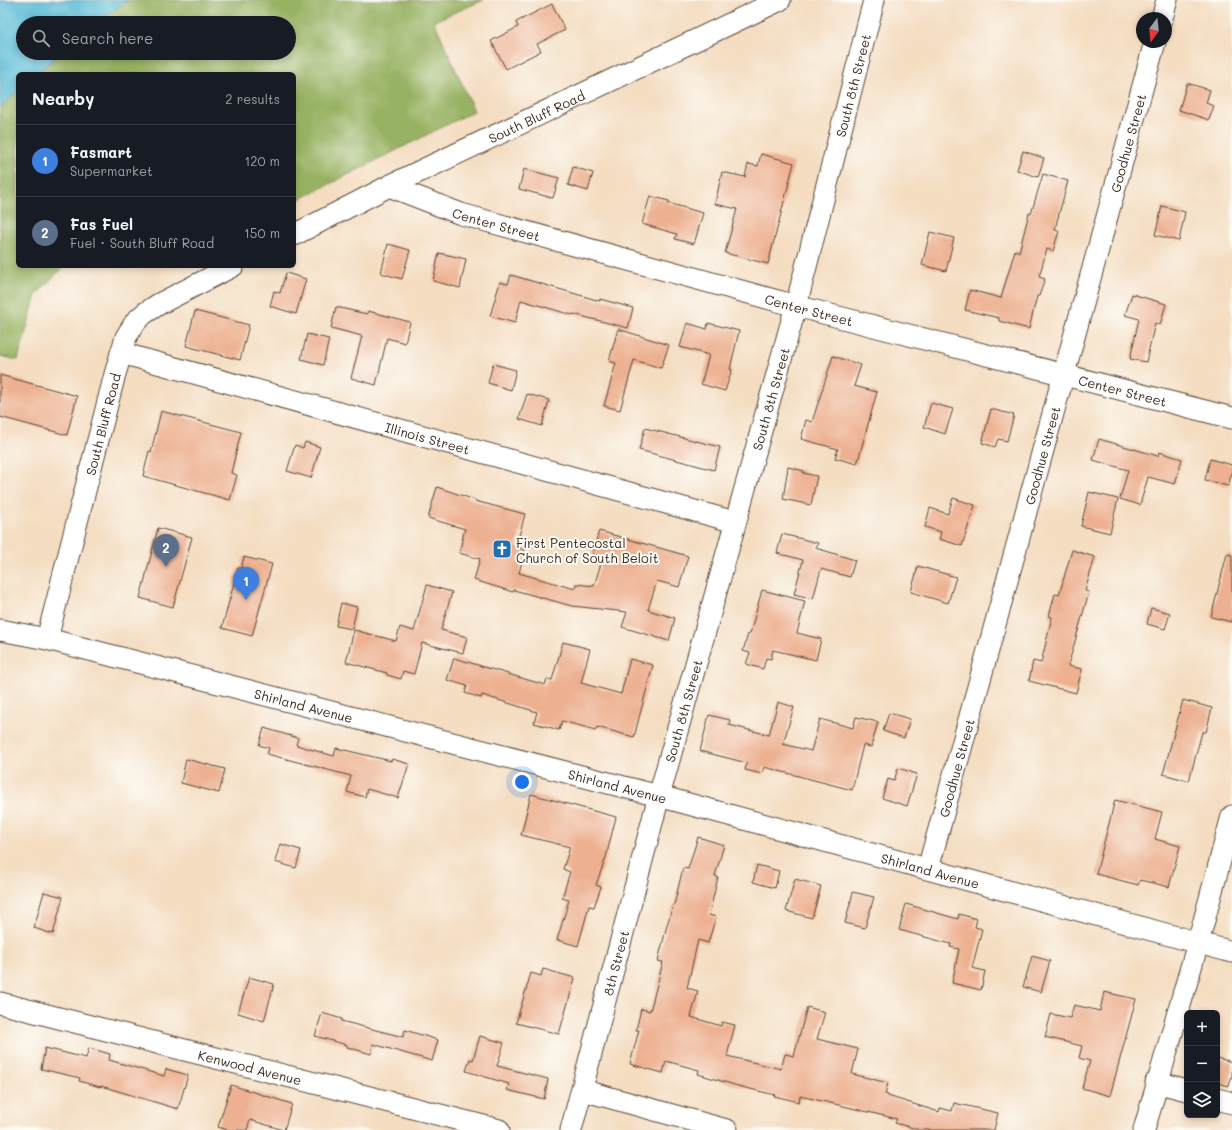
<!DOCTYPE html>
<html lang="en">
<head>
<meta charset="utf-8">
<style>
	body { margin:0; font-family:Mali,sans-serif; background:#20242c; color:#f1f3f6 }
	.controls { position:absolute; right:12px; bottom:12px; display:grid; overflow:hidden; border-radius:6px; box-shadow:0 2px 6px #0003 }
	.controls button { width:36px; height:36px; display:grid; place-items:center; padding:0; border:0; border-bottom:1px solid #363941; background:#171b24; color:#f1f3f6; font:20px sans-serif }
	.compass { position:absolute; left:1136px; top:12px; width:36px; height:36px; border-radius:50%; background:#171b24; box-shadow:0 2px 6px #0003; rotate:195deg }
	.you { position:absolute; left:522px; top:782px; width:14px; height:14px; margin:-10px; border:3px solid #fff; border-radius:50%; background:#1a73e8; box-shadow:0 0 0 6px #1a73e833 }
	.badge { display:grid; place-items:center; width:26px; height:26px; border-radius:50%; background:#1f6fb2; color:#fff; font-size:13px; font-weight:700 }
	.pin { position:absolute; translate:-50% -33px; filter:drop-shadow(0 1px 2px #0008) }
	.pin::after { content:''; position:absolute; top:21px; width:14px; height:12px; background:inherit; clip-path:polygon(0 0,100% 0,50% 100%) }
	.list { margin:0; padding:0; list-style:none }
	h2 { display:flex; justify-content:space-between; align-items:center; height:52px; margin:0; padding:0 16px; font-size:17px }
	h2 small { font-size:13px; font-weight:400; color:#9ea1a6 }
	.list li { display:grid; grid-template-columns:26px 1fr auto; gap:12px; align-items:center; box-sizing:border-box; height:72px; padding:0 16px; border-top:1px solid #363941 }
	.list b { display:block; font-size:15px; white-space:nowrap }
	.list p { margin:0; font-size:13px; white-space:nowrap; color:#9ea1a6 }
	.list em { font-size:13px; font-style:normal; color:#9ea1a6 }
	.icon { flex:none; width:22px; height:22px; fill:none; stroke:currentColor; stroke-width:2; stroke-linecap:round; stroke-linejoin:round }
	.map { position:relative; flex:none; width:1232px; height:1130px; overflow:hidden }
	.search { position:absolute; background:#171b24; box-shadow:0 2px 6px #0003; left:16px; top:16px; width:280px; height:44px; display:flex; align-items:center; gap:10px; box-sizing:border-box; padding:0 14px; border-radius:22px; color:#9ea1a6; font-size:15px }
	.panel { position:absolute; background:#171b24; box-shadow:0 2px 6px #0003; left:16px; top:72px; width:280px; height:196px; border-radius:6px }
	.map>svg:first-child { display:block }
</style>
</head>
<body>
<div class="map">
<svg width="1232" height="1130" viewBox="0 0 1232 1130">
	<rect width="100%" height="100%" fill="#fdfcf7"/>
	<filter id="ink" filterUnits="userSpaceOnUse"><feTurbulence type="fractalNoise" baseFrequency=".025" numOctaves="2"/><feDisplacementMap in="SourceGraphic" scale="8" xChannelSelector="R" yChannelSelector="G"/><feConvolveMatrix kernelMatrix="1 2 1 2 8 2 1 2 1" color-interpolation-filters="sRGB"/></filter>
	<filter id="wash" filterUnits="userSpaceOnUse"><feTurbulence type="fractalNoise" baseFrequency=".012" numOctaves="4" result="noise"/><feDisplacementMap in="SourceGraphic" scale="16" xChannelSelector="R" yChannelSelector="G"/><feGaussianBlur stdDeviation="0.9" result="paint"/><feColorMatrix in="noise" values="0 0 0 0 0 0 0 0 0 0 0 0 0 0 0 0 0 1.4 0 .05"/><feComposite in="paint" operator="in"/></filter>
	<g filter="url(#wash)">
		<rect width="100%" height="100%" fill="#f4ddc1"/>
		<path fill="#98b263" stroke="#6a6e40" d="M 128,0 L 484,0 L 434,21 L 474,111 L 294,202 L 294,74 L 36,74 L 60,53 L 289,53 L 289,23 L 96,23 Z
			M 18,90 L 18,266 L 67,266 L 63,267 L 36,295 L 18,360 L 0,356 L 0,108 Z"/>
		<path fill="#5abcd8" stroke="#4a737b" d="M 0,0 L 128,0 L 96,23 L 23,23 L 23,53 L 60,53 L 36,74 L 18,74 L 18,90 L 0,108 Z"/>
		<g id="blocks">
			<path fill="#edb090" d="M 552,4 L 565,30 L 537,44 L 541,51 L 506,69 L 491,41 L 518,27 L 516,22 Z
				M 1187,83 L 1210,90 L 1206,103 L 1214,106 L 1209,120 L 1179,110 Z
				M 1023,151 L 1044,158 L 1038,177 L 1017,170 Z
				M 761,154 L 794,163 L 768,264 L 725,253 L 737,209 L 715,204 L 722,172 L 745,177 L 748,164 L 758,166 Z
				M 573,167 L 593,173 L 588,191 L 568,185 Z
				M 524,169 L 559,178 L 553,198 L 519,189 Z
				M 1043,174 L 1068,181 L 1057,221 L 1055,230 L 1059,231 L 1053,251 L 1047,249 L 1039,277 L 1045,279 L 1039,296 L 1037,296 L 1029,329 L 999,321 L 999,318 L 965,310 L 970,290 L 1001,298 L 1015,250 L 1019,252 L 1029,213 L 1031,214 Z
				M 650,196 L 669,201 L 668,203 L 703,213 L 694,244 L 675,239 L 677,234 L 642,224 Z
				M 1162,206 L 1185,212 L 1179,241 L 1155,235 Z
				M 930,232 L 954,238 L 946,271 L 922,265 Z
				M 388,244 L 410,250 L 402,279 L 381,273 Z
				M 439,253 L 466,259 L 460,288 L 433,281 Z
				M 286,273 L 306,279 L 296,314 L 270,306 L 274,291 L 280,293 Z
				M 511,275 L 600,301 L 600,299 L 633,308 L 628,328 L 573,314 L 572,315 L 521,300 L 515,323 L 490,316 L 500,282 L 508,284 Z
				M 1132,294 L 1166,304 L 1160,325 L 1155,323 L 1146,362 L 1130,359 L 1139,319 L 1125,315 Z
				M 336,307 L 367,314 L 368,311 L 410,322 L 405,343 L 387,338 L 376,385 L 351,378 L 362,336 L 331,328 Z
				M 195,311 L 249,325 L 240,360 L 186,346 Z
				M 687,323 L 707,329 L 708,323 L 739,331 L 730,369 L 732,370 L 725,391 L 701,384 L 709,355 L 680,347 Z
				M 618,329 L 669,345 L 661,368 L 634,360 L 620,410 L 604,406 L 616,363 L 609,361 Z
				M 307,334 L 329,339 L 323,365 L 301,359 Z
				M 833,356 L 861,365 L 854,386 L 877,392 L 857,464 L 835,458 L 838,449 L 801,439 L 806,420 L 812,422 Z
				M 493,364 L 516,370 L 511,390 L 488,383 Z
				M 0,375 L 77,396 L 67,435 L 0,417 Z
				M 527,394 L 549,400 L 542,426 L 519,419 Z
				M 931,403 L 953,409 L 945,434 L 924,427 Z
				M 991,409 L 1014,415 L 1007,441 L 998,439 L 995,447 L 982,443 Z
				M 161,411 L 241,432 L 231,473 L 237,475 L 230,500 L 143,476 L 149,451 L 151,452 Z
				M 645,428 L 720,447 L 714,470 L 639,450 Z
				M 1099,439 L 1158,456 L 1159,452 L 1182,459 L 1175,484 L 1148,477 L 1140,505 L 1120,499 L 1128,470 L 1093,460 Z
				M 305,442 L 320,447 L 311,478 L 287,471 L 295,445 L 303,448 Z
				M 1210,459 L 1232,465 L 1232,472 L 1228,486 L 1205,480 Z
				M 788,467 L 804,471 L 803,473 L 817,476 L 811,505 L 783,499 Z
				M 437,487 L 475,500 L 475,501 L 525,514 L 516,547 L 525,550 L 519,573 L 575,589 L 576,584 L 594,586 L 603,557 L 592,554 L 599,531 L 688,556 L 679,587 L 657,581 L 648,610 L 675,618 L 669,641 L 622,627 L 627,612 L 572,606 L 514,590 L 513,592 L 474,580 L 480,559 L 459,553 L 465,529 L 428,518 Z
				M 1089,492 L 1118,499 L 1110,533 L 1081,526 Z
				M 953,498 L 975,505 L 962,546 L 939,539 L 941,532 L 925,527 L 930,508 L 948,514 Z
				M 158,528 L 192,537 L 173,607 L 140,598 Z
				M 782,534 L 818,543 L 816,548 L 855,560 L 850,577 L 821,569 L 813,599 L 794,594 L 803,560 L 777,553 Z
				M 1072,550 L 1095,557 L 1085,591 L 1089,592 L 1068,666 L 1082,669 L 1076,693 L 1029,681 L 1033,661 L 1041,663 L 1052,617 L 1049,616 L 1055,594 L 1059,595 Z
				M 1227,554 L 1232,555 L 1232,622 L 1211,617 Z
				M 244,557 L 272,564 L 252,636 L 222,628 L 238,568 L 241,568 Z
				M 918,566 L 956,577 L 948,603 L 911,592 Z
				M 427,585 L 452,592 L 441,630 L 467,637 L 463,653 L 422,643 L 414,674 L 403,671 L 401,679 L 387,675 L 387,673 L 346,662 L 354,630 L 396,641 L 400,627 L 414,631 Z
				M 762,590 L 805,601 L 797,633 L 821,639 L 816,660 L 773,650 L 771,659 L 766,658 L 763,669 L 746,664 L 750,653 L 743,651 L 748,634 L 750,634 Z
				M 341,603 L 357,607 L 352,629 L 336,626 Z
				M 1151,608 L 1170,613 L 1165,629 L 1147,624 Z
				M 563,642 L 590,649 L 581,683 L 621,694 L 630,659 L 653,665 L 634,737 L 597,727 L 596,730 L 562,721 L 559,730 L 534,723 L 537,712 L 482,695 L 481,698 L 465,693 L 467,686 L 447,680 L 454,658 L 545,685 L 547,679 L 552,680 Z
				M 1183,700 L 1212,708 L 1206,732 L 1202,732 L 1189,781 L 1163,774 Z
				M 778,702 L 794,707 L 783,744 L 811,751 L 820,719 L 853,728 L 856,717 L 878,722 L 871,747 L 863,745 L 852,790 L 764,767 L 762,774 L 745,770 L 747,763 L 700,751 L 709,715 L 730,720 L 729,725 L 769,735 Z
				M 889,713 L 910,719 L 904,738 L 883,731 Z
				M 264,728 L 298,738 L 296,745 L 334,756 L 336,748 L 391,761 L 392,759 L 409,764 L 398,798 L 367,789 L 365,797 L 347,792 L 351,776 L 267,754 L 269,748 L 259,745 Z
				M 186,759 L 225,769 L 219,793 L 181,783 Z
				M 898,768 L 917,774 L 907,806 L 882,798 L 888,779 L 894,781 Z
				M 531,794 L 616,817 L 606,857 L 596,885 L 601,887 L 594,907 L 589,906 L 578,946 L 557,940 L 569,900 L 562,898 L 570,872 L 563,869 L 570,847 L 521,835 Z
				M 1115,800 L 1162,812 L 1155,839 L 1180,846 L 1169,887 L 1140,880 L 1138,885 L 1096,874 Z
				M 698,837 L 724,845 L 715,876 L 718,877 L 709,915 L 716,917 L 708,943 L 698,940 L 687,988 L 698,991 L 691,1017 L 721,1026 L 722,1022 L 735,1025 L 727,1056 L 781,1069 L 785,1054 L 794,1056 L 807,1007 L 825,1012 L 817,1039 L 858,1049 L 852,1074 L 888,1083 L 885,1094 L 888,1095 L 888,1096 L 939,1112 L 940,1108 L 952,1111 L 954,1103 L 998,1113 L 994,1130 L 920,1130 L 895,1123 L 897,1119 L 839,1105 L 800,1096 L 799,1102 L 774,1096 L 775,1095 L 738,1086 L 698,1074 L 699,1070 L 666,1061 L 663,1073 L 630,1064 L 639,1030 L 636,1030 L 641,1009 L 650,1011 L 663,962 L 658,961 L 667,925 L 673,905 L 674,905 L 683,868 L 688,869 Z
				M 280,844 L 301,850 L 296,868 L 275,862 Z
				M 757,865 L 779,871 L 775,888 L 753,882 Z
				M 795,879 L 821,886 L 812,918 L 786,911 Z
				M 44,892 L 63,897 L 53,934 L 34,928 Z
				M 853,892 L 874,897 L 865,928 L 845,923 Z
				M 906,904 L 958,919 L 959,914 L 977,919 L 975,927 L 982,929 L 972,968 L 985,971 L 981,990 L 952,983 L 959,949 L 950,947 L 951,944 L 899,930 Z
				M 1032,956 L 1050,961 L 1041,992 L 1023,987 Z
				M 543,969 L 575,978 L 559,1034 L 516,1023 L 531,973 L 541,976 Z
				M 249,977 L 274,984 L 264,1021 L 238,1013 Z
				M 1104,992 L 1136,999 L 1110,1096 L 1082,1088 L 1090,1061 L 1079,1058 L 1082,1046 L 1045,1037 L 1051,1014 L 1070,1018 L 1074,1005 L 1100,1011 Z
				M 322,1013 L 342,1019 L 341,1021 L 403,1037 L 405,1030 L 438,1040 L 432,1061 L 373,1044 L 371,1054 L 347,1047 L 347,1045 L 315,1036 Z
				M 480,1036 L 504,1043 L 497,1066 L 548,1079 L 544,1099 L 507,1090 L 509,1084 L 466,1071 L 470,1059 L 473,1060 Z
				M 45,1048 L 86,1058 L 89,1048 L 110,1054 L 109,1060 L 164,1076 L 166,1069 L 188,1075 L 178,1109 L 101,1086 L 100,1087 L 79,1081 L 80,1078 L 41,1069 Z
				M 1217,1058 L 1232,1062 L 1232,1076 L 1229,1086 L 1217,1083 Z
				M 231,1085 L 292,1104 L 284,1130 L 250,1120 L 247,1130 L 228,1130 L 218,1127 Z"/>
		</g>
	</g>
	<g filter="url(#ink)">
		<use href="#blocks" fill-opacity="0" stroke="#574536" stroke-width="1"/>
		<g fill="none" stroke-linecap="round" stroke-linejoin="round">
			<defs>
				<g id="minor">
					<path d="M 1162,18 L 1167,0"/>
					<path id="s1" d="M 389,186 L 461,214 L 796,306 L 1232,418"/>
					<path id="s2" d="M 294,235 L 389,186 L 780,0"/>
					<path id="s3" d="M 121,353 L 735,522"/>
					<path id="s4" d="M 0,630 L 47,639 L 659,796 L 1232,952"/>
					<path id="s5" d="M 47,639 L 115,374 L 126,337 L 136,321 L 145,313 L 159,304 L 233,266"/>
					<path id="s6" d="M 928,869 L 1155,42"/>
					<path id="s7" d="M 0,1003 L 499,1130"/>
					<path d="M 1156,1082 L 1187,1090"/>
					<path d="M 582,1090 L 727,1130"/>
					<path d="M 1217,1099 L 1232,1103"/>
					<path id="s8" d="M 571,1130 L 659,796 L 796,306 L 874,0"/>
					<path d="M 1144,1130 L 1198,943 L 1232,816"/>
				</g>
			</defs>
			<use href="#minor" stroke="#574536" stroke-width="23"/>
			<use href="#minor" stroke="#fff" stroke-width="21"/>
		</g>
	</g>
	<defs>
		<symbol id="church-square" viewBox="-11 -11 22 22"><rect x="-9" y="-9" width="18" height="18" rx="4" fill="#1f6fb2" stroke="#fdfcf7"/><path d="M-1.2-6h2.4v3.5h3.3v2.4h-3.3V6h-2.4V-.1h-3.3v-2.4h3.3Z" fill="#fff"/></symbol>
	</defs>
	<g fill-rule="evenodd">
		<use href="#church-square" x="491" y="538" width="22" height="22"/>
	</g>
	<g text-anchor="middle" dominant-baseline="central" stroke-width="4" stroke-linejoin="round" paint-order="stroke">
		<g font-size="13" fill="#3b2a1e" stroke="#fdfcf7">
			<text stroke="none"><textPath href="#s8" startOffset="1082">South 8th Street</textPath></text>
			<text stroke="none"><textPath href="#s2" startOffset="270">South Bluff Road</textPath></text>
			<text stroke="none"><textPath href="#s6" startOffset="753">Goodhue Street</textPath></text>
			<text stroke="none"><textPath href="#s1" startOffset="114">Center Street</textPath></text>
			<text stroke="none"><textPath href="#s1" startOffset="438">Center Street</textPath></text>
			<text stroke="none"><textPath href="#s1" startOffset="762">Center Street</textPath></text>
			<text stroke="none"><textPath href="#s8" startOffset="758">South 8th Street</textPath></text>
			<text stroke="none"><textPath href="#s5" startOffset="222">South Bluff Road</textPath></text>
			<text stroke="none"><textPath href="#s3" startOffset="318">Illinois Street</textPath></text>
			<text stroke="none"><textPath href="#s6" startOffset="429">Goodhue Street</textPath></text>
			<text stroke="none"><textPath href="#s4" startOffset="313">Shirland Avenue</textPath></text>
			<text stroke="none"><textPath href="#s8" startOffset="434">South 8th Street</textPath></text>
			<text stroke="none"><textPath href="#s6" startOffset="105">Goodhue Street</textPath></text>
			<text stroke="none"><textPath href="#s4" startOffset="637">Shirland Avenue</textPath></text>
			<text stroke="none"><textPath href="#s4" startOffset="961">Shirland Avenue</textPath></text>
			<text stroke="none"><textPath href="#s8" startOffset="173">8th Street</textPath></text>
			<text stroke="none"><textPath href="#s7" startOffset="258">Kenwood Avenue</textPath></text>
		</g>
		<g font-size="13" fill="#3b2a1e" stroke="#fdfcf7" text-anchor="start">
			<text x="516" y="542">First Pentecostal<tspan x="516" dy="15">Church of South Beloit</tspan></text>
		</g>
	</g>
</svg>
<div class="controls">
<button>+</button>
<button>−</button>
<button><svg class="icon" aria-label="layers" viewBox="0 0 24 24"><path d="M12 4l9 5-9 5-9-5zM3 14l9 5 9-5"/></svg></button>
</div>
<svg class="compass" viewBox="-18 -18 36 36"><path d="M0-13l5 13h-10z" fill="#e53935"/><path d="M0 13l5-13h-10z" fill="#9ea1a6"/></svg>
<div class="you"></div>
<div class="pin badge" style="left:246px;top:600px;background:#3f7fe0">1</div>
<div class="pin badge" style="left:166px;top:567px;background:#5c6f8a">2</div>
<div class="search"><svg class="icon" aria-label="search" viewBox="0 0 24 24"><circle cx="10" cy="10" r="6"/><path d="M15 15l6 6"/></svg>Search here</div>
<section class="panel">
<h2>Nearby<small>2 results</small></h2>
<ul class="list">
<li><span class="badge" style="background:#3f7fe0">1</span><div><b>Fasmart</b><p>Supermarket</p></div><em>120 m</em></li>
<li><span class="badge" style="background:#5c6f8a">2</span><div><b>Fas Fuel</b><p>Fuel · South Bluff Road</p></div><em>150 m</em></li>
</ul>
</section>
</div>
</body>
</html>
